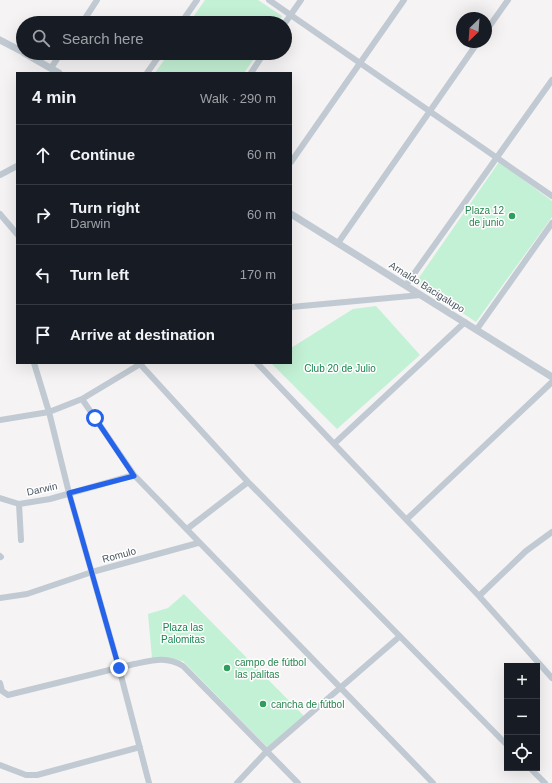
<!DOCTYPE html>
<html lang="en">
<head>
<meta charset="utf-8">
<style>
	body { margin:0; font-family:Helvetica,sans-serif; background:#20242c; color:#f1f3f6 }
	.controls { position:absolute; right:12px; bottom:12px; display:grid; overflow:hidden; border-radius:0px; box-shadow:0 4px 16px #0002 }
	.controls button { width:36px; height:36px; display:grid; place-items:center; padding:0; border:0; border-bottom:1px solid #363941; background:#171b24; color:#f1f3f6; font:20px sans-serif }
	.compass { position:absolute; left:456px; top:12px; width:36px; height:36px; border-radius:50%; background:#171b24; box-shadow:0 4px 16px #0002; rotate:205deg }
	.stop { position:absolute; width:12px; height:12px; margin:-9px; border:3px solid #2563eb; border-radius:50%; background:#fff }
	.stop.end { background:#2563eb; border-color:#fff; box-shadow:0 1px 4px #0008 }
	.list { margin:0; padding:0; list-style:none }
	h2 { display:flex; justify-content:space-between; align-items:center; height:52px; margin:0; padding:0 16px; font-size:17px }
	h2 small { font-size:13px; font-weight:400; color:#9ea1a6 }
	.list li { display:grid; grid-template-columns:26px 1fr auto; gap:12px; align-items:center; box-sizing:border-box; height:60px; padding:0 16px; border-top:1px solid #363941 }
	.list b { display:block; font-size:15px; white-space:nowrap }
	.list p { margin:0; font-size:13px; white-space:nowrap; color:#9ea1a6 }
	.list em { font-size:13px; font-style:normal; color:#9ea1a6 }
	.icon { flex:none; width:22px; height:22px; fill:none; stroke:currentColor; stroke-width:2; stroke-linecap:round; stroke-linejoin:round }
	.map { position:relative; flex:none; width:552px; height:783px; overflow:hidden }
	.search { position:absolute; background:#171b24; box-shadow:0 4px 16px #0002; left:16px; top:16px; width:276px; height:44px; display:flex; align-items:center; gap:10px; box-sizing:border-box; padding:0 14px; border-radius:22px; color:#9ea1a6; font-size:15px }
	.panel { position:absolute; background:#171b24; box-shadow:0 4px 16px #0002; left:16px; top:72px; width:276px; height:292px; border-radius:0px }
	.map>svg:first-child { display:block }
</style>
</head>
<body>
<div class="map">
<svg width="552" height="783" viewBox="0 0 552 783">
	<rect width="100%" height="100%" fill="#f5f3f3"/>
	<path fill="#c3f1d5" d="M 205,0 L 258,0 L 282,16 L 278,23 L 189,23 Z
		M 169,53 L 258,53 L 244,73 L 155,73 Z
		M 499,162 L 552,201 L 552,217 L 476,322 L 416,282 Z
		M 376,306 L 420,355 L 337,429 L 271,363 L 291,363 L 291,348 L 353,309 Z
		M 184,594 L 304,716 L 268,748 L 183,661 L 152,658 L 148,614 L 168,608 Z"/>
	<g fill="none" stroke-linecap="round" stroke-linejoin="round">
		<path stroke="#c1cad2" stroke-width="6" d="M 269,0 L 552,196
			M 82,23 L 97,0
			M 181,23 L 197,0
			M 285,23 L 301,0
			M 486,31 L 508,0
			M 51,68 L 61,53
			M 147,73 L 161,53
			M 251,73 L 264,53
			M 291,162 L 404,0
			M 0,175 L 17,166
			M 0,214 L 17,234
			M 338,243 L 478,42
			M 406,285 L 552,80
			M 291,307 L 421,295
			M 477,329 L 552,223
			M 34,363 L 49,412 L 69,493 L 119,668 L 149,783
			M 257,363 L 479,596 L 552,678
			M 140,364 L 248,482 L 507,745
			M 82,399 L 134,475 L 433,783
			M 0,420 L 49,412 L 82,399 L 142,363
			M 335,443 L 465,322
			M 0,498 L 19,504 L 50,499 L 134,475
			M 19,504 L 21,540
			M 407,519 L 552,382
			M 187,529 L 248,482
			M 0,556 L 1,557
			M 479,596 L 526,551 L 552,532
			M 0,598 L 27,594 L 92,572 L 198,543
			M 0,683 L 2,691 L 8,695 L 134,664 C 154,660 166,656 183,666 L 298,783
			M 0,765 L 26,775 L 37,775 L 140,747
			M 530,768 L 545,783
			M 237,783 L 266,752 L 399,637"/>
		<path stroke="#c1cad2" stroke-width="7" d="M 0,40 L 23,52
			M 24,53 L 59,73
			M 291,214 L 552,377"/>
	</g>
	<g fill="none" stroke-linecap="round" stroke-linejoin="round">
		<path stroke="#2563eb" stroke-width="5" d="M 95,418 L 134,476 L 69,493 L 119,668"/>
	</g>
	<g fill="#2e9e5b" stroke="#fff" stroke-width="1.5">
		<circle cx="512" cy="216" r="4"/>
		<circle cx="227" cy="668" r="4"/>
		<circle cx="263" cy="704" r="4"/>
	</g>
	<g text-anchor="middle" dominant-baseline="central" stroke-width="3" stroke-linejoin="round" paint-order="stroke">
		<g font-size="10" fill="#27864d" stroke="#fff" text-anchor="start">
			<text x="504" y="210" text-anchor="end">Plaza 12<tspan x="504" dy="12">de junio</tspan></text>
			<text x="235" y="662">campo de fútbol<tspan x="235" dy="12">las palitas</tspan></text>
			<text x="271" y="704">cancha de fútbol</text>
		</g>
		<g font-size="10" fill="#4a5661" stroke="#fff">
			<text transform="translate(427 287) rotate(32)">Arnaldo Bacigalupo</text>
			<text transform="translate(42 489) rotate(-12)">Darwin</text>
			<text transform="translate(119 555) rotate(-15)">Romulo</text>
		</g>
		<g font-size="10" fill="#17864f" stroke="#fff">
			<text x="340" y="368">Club 20 de Julio</text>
			<text x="183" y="627">Plaza las<tspan x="183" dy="12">Palomitas</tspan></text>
		</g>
	</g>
</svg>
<div class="controls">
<button>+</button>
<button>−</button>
<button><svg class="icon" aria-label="locate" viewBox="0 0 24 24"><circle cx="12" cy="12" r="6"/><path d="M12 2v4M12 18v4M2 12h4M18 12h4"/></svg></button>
</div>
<svg class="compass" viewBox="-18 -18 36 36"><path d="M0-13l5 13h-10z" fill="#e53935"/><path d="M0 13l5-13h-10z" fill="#9ea1a6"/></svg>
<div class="stop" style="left:95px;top:418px"></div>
<div class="stop end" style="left:119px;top:668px"></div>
<div class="search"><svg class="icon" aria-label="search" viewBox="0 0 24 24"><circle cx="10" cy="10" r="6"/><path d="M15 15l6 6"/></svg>Search here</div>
<section class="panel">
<h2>4 min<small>Walk · 290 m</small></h2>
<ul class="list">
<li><svg class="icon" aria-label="ahead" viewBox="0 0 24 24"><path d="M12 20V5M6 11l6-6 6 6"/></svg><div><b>Continue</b></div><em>60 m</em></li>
<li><svg class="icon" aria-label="right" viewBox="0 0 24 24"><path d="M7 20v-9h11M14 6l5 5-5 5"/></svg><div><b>Turn right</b><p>Darwin</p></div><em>60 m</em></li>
<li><svg class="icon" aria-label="left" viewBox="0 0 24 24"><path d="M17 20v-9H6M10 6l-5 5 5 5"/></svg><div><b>Turn left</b></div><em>170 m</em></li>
<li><svg class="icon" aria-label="arrive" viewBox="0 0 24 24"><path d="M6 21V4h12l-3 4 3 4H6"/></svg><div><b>Arrive at destination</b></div></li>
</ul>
</section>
</div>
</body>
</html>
